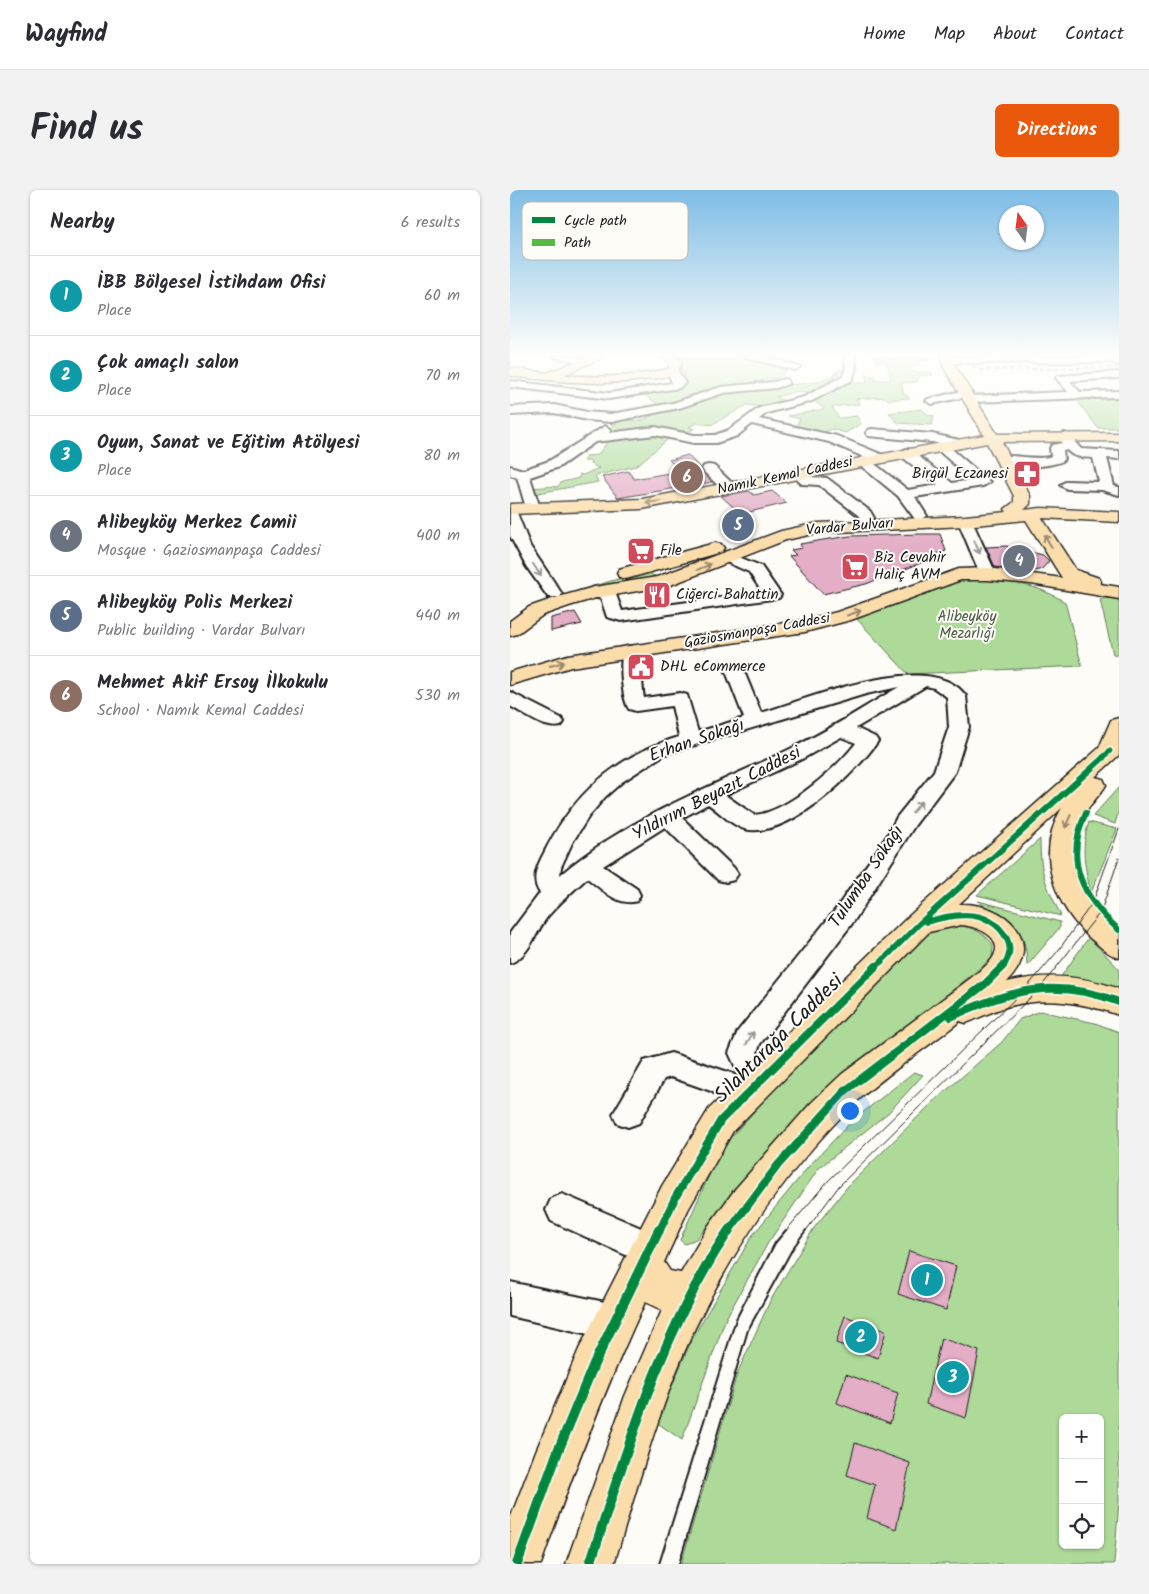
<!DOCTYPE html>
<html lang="en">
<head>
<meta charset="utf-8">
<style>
	body { margin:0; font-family:Kalam,sans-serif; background:#f2f2f3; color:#2b2b33 }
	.controls { position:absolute; right:15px; bottom:15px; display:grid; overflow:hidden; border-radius:8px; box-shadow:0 1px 4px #0004 }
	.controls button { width:45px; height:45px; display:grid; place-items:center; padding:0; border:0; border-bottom:1px solid #e1e1e2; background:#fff; color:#2b2b33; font:25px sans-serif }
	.compass { position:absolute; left:489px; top:15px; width:45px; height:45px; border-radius:50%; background:#fff; box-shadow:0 1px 4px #0004; rotate:346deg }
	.you { position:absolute; left:339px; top:920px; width:18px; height:18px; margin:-12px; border:4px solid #fff; border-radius:50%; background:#1a73e8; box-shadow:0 0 0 8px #1a73e833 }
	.badge { display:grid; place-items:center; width:32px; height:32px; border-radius:50%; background:#ea580c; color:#fff; font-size:16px; font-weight:700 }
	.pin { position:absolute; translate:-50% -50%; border:2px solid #fff; box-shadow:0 1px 5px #0006 }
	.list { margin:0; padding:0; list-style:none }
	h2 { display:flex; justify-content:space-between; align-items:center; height:65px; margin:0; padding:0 20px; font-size:21px }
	h2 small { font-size:16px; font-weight:400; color:#7c7c81 }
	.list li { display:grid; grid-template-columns:32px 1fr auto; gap:15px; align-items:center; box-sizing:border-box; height:80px; padding:0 20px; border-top:1px solid #e1e1e2 }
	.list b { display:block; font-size:19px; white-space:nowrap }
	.list p { margin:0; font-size:16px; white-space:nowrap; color:#7c7c81 }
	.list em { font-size:16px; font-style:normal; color:#7c7c81 }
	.icon { flex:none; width:28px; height:28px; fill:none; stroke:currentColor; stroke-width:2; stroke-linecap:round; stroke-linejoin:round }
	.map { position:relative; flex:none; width:609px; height:1374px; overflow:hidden; border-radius:8px }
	header { display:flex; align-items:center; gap:30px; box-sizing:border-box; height:70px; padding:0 25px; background:#fff; border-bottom:1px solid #e1e1e2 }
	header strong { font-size:24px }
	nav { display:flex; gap:28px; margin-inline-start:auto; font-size:18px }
	.intro { display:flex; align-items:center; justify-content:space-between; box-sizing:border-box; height:120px; padding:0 30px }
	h1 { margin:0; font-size:35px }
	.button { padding:12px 22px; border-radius:8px; background:#ea580c; color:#fff; font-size:18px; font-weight:700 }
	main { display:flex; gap:30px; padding:0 30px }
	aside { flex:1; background:#fff; border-radius:8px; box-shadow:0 1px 4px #0004 }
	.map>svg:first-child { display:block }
</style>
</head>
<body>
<header>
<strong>Wayfind</strong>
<nav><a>Home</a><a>Map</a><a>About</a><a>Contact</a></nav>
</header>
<div class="intro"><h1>Find us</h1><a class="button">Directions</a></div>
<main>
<aside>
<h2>Nearby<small>6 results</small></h2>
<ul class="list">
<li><span class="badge" style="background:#0f9aa8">1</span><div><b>İBB Bölgesel İstihdam Ofisi</b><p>Place</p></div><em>60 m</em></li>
<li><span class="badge" style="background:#0f9aa8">2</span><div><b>Çok amaçlı salon</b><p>Place</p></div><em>70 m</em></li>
<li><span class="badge" style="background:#0f9aa8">3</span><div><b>Oyun, Sanat ve Eğitim Atölyesi</b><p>Place</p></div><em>80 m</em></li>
<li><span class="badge" style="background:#6b7280">4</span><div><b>Alibeyköy Merkez Camii</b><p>Mosque · Gaziosmanpaşa Caddesi</p></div><em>400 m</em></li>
<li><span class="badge" style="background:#5c6f8a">5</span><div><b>Alibeyköy Polis Merkezi</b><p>Public building · Vardar Bulvarı</p></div><em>440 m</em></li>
<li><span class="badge" style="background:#8d6e63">6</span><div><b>Mehmet Akif Ersoy İlkokulu</b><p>School · Namık Kemal Caddesi</p></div><em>530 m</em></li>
</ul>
</aside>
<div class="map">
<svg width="609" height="1374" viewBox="0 0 609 1374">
	<rect width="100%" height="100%" fill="#fdfcf7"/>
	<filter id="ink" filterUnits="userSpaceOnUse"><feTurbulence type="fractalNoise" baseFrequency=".02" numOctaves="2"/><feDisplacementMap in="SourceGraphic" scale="10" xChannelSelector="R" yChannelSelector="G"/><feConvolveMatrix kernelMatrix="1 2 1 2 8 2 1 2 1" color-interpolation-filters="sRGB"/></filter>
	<g filter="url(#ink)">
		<path fill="#adda99" stroke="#647b5a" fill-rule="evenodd" d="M 171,165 C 204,161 243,164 273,175 L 276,181 C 260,197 233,192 213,197 C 191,202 171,210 149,215 L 132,203 L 175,194 L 174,183 L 169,177 Z
			M 384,165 L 385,168 L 417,167 L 419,170 L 410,170 L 408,175 L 399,178 L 402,182 L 421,182 L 423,185 L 409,186 L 407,192 L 392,193 L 393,203 L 400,208 L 379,210 L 375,207 L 346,209 L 350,214 L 322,217 L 329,228 L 347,226 L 351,234 L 335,243 L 323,239 L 309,243 L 283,239 L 290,229 L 278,226 L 314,219 L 302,209 L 337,193 L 357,193 L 356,185 L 365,186 L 367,190 L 381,190 L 377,172 L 366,172 L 364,166 Z
			M 337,175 L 336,184 L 302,205 L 288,201 L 266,207 L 276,212 L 253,217 L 237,215 L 201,235 L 188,233 L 179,237 L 184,239 L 173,244 L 94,243 L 109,231 L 133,230 L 150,221 L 205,203 L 307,192 L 323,185 Z
			M 609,208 L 609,238 L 588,238 L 566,209 Z
			M 412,219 L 418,225 L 424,226 L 422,235 L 388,233 L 379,223 Z
			M 140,243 L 162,246 L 126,276 L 85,286 L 88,292 L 23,304 L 21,297 C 31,299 37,295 47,297 L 52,292 L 69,288 L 70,284 L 73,285 L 89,278 L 80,274 L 81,271 L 74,271 L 77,266 L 88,265 L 98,251 L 107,247 Z
			M 139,380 L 142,385 L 153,388 L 72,402 L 70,400 Z
			M 453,390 C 492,391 520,390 555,412 L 572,476 L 398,484 L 346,428 L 436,393 Z
			M 595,408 L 609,409 L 609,465 L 603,464 L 590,410 Z
			M 609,597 L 609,620 L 605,634 L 583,626 Z
			M 579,632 L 607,639 L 581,703 C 575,678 570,658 579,632 Z
			M 530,649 C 530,685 536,694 551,726 L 467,705 Z
			M 468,711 L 550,732 L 550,737 L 517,776 C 517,733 496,734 468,711 Z
			M 450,735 C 465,739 473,742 483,754 L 482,768 L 414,824 L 320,895 L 186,1049 L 175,1054 L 170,1050 L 173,1043 L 212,957 L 343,812 L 415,743 L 425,737 Z
			M 579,747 L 609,779 L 609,801 L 550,788 Z
			M 530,821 L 585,833 L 609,842 L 609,1312 L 604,1374 L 171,1374 L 227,1184 L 260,1111 L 304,1038 L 338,996 L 422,913 L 492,852 L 510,829 ZM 553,1228 L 590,1228 L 590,1355 L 553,1355 Z
			M 404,882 L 413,885 L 379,922 L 309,978 L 258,1053 L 216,1128 L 172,1250 L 146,1232 L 183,1147 L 242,1046 L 299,976 L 342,931 Z"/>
		<path fill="#e4aec7" stroke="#1c1c1c" d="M 178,265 L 202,292 L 108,308 L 92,287 L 118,281 L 124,289 L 165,282 L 162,278 L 166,277 L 159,270 Z
			M 239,301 L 244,305 L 262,301 L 277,313 L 231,324 L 211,306 Z
			M 409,344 L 430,344 L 436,361 L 406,370 L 411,373 L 356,394 L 313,404 L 279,366 L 286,365 L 281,360 L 292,358 L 290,354 L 313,350 L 340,346 Z
			M 496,356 L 533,365 L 539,371 L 532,379 L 521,382 L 485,377 L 476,357 Z
			M 65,422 L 72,434 L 41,441 L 41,428 Z
			M 399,1061 L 446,1076 L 436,1120 L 388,1104 Z
			M 335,1126 L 376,1141 L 368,1168 L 326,1153 Z
			M 431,1148 L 469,1161 L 456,1228 L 416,1214 Z
			M 336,1184 L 388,1203 L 380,1233 L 327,1213 Z
			M 345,1253 L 400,1273 L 386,1339 L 357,1328 L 365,1295 L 337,1285 Z"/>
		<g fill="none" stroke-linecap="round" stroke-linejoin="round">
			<defs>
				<path id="minor" d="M 44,165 L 63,165 L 82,171 L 77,174 L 45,167 Z
					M 233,165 L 250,165 L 290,177 L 285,180 L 234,167 Z
					M 335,165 L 345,165 L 346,178 L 342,190 L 302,211 L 257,223 L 249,229 L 327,246 L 373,265 L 374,268 L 373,271 L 363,271 L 319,252 L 242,234 L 227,246 L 206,253 L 184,253 L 145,245 L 85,252 L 49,277 L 20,287 L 30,318 L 23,322 L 16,318 L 7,287 L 0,285 L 0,276 L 13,280 L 39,271 L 95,236 L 101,240 L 99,243 L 145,237 L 184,245 L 205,245 L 219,240 L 249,218 L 294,207 L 333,186 L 336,178 Z
					M 603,166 L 609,168 L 609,175 L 601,172 L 437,173 L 432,170 L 437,167 Z
					M 163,178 L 167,179 L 175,193 L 169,198 L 99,209 L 0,197 L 0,191 L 99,203 L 162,193 L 158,181 Z
					M 609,182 L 609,188 L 560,191 L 570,202 L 609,201 L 609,207 L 459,212 L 455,211 L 455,207 L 422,214 L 416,211 L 418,209 L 456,200 L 462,203 L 459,206 L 558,202 L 546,188 L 547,186 Z
					M 274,189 L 278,190 L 278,194 L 266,198 L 213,203 L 169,218 L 101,232 L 77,230 L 44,223 L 0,225 L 0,217 L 44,215 L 77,222 L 101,224 L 163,213 L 211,197 L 264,192 Z
					M 362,239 L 422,244 L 454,251 L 456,254 L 450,258 L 422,252 L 358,246 L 356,243 L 358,240 Z
					M 554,243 L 558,244 L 571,259 L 609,261 L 609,269 L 597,268 L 604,296 L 609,297 L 609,305 L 592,300 L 557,299 L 550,295 L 557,291 L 589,292 L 583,268 C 574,267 563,268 557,260 L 553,261 L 554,268 L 553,271 C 539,277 497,281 487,269 C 494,261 527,272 541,266 L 540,258 L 542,255 L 552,253 L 548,247 Z
					M 433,254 L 437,255 L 480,292 L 473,296 L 405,307 L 417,326 L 410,330 L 405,329 L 388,306 L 345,271 L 352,267 L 357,268 L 398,300 L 428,295 L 391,266 L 390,263 L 396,259 L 401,260 L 442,293 L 462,290 L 429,261 L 427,258 Z
					M 199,275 L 204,276 L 224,295 L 226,298 L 224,301 L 214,301 L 194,282 L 192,279 L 194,276 Z
					M 287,279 L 300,287 L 317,288 L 360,321 L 364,328 L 362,331 L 352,331 L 349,326 L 309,295 L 292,294 L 280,283 Z
					M 0,319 L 7,323 L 20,356 L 52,404 L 50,407 L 38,407 L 16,376 L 0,346 Z
					M 455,327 L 462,331 L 486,384 L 484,387 L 478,389 L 470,384 L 448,331 Z
					M 219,363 L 251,376 L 271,405 L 269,408 L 111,431 L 97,427 L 91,409 L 81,406 L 79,403 L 81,400 L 87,398 L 105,402 L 112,421 L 252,402 L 239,382 L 214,371 L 211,368 L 214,365 Z
					M 121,456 L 127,457 C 131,463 132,497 134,508 L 170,503 L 177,505 L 188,542 L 234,528 L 215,479 L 217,475 L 231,475 L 233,479 L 251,523 C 298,509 422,457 456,506 L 459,537 L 445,582 L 405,635 L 344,731 L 250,854 L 247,863 L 263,891 L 259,900 L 247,903 L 249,907 L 244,916 L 234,920 L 224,916 L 201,901 L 161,887 L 154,889 L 129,933 L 118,937 L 107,933 L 103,924 L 134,871 L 161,863 L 221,883 L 231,889 L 219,863 L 228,841 L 326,719 L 377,646 L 387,627 L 424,581 L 439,537 L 437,507 L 424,498 L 416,496 L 346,538 L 365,547 L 368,551 C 346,583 282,645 240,640 C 225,639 210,622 198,614 L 172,628 L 224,678 L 228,684 L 224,690 L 216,692 L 208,690 L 155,637 L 93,676 L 127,699 L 130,705 L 127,711 C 108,717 92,699 77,688 C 63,701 50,712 38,726 C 26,741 19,767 0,773 L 0,743 L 30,703 C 20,690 28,674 35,661 C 64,603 108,565 169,547 L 162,516 L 126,521 L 119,519 C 112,509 108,467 115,457 ZM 389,497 C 352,518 315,543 276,561 C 198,598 116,629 50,685 L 51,677 L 62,653 L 79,626 L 95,607 L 112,592 L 155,564 L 356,504 ZM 331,547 L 346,553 C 327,578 276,623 244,625 L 215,605 L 292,569 Z
					M 0,502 L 51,528 L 54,532 L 51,536 C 34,540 15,524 0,516 Z
					M 52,1004 L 152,1047 L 157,1059 L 152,1071 L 140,1076 L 41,1031 L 36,1020 L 41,1009 Z
					M 0,1092 L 104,1114 L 116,1120 L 122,1132 L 116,1144 L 104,1150 L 0,1126 Z"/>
				<path id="major" d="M 82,165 L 98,165 L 54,185 C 89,188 123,187 158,179 L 160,173 L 151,165 L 164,165 L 172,172 L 167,184 C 108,198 59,193 0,186 L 0,178 L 37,183 Z
					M 431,165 L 443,165 L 445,176 L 487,244 L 609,243 L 609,251 L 492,252 L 520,306 L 520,314 L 514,320 L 531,318 L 609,322 L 609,332 L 532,328 L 566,380 L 589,388 L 591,392 L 590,394 L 609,397 L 609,409 L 521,394 L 478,390 L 451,390 L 341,430 L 295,442 L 61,477 L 0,495 L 0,482 L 58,465 L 295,430 L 327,422 L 449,379 L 478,378 L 552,388 L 516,330 L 455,336 L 308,343 L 276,350 L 158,396 L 86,408 L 59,416 L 33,425 L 7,444 L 0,446 L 0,431 L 19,417 L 45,408 L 84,397 L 147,387 L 271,341 L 308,333 L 455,326 L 497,322 L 495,319 L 504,312 L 504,306 L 477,253 L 132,319 L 0,324 L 0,314 L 132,309 L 474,245 L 433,176 Z
					M 205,353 L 211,354 L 214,358 L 211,362 L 116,389 L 109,387 L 107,383 L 109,379 Z
					M 609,528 L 609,565 L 585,587 L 593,589 L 596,595 C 590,605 581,613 575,623 C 561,648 563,685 579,709 C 587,721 598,730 609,739 L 609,768 C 597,764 591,757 581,749 C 545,716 524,664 552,618 L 449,714 C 495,712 537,751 497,792 C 536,783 572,785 609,799 L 609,825 C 570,812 536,806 496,817 C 482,821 469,828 456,833 L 450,831 C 415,859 376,884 343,915 C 278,979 224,1057 185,1138 C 150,1213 128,1295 104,1374 L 56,1374 L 115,1206 L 152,1120 L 135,1112 C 95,1198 62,1285 31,1374 L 0,1374 L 0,1329 L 26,1261 L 69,1159 L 152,996 L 199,919 L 399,726 L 589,558 L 601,530 ZM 451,735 C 466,736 497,747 482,769 C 477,776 468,782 461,788 L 332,884 L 301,913 L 226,998 L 199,1035 L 171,1083 L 160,1081 L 154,1072 L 178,1020 L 223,941 L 419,742 Z"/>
			</defs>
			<use href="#minor" stroke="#1c1c1c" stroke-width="4"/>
			<use href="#major" stroke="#1c1c1c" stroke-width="3"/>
			<use href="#minor" fill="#fdfcf7" fill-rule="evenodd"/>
			<use href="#major" fill="#fbddab" fill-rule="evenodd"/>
			<path stroke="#1c1c1c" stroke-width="1" d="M 275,1042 L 317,992 L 516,798 L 548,761 L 583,712 L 609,639
				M 295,1042 L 329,996 L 530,798 L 591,721 L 609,668"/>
			<path stroke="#1c1c1c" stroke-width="2" d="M 149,1374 L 226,1129 L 265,1053 L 276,1040
				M 169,1374 L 238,1140 L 283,1058 L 296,1040"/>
			<path stroke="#58b947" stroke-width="2.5" stroke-dasharray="5 2.5" stroke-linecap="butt" d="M 448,171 L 472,180 L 609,177"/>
			<defs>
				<path id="cycleway-far3" d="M 592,568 L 600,561"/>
				<path id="cycleway-far2" d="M 576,623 C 553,671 573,708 609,740
					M 417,732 C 445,723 481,718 497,749 C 502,759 499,769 492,778
					M 365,778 L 409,734 L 594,567"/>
				<path id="cycleway-far1" d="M 441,827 C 500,799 546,788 609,812
					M 149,1042 L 165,1008 L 211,930 L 366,776
					M 218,1042 L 268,975 L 335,901 L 475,794 L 493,776"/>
				<path id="cycleway" d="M 7,1374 L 48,1261 L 84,1174 L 149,1040
					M 80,1374 C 117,1260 151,1141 219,1040"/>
			</defs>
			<use href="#cycleway-far3" stroke="#fdfcf7" stroke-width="8"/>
			<use href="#cycleway-far2" stroke="#fdfcf7" stroke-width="9"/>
			<use href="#cycleway-far1" stroke="#fdfcf7" stroke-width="11"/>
			<use href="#cycleway" stroke="#fdfcf7" stroke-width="13"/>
			<use href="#cycleway-far3" stroke="#00873e" stroke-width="5"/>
			<use href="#cycleway-far2" stroke="#00873e" stroke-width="6"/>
			<use href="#cycleway-far1" stroke="#00873e" stroke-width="8"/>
			<use href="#cycleway" stroke="#00873e" stroke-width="10"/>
		</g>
		<defs><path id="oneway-shaft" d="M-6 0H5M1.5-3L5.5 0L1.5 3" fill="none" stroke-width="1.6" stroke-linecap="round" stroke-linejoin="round" transform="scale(1.25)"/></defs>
		<g stroke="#97866b">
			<use href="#oneway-shaft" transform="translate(143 312) rotate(173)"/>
			<use href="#oneway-shaft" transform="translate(538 351) rotate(-120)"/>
			<use href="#oneway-shaft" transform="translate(194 377) rotate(-22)"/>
			<use href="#oneway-shaft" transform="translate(344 423) rotate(-19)"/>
			<use href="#oneway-shaft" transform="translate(47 474) rotate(-15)"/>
			<use href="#oneway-shaft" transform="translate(558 631) rotate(113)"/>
		</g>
		<g stroke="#989794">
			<use href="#oneway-shaft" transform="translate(467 357) rotate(67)"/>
			<use href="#oneway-shaft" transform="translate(27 380) rotate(57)"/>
			<use href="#oneway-shaft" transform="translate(407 617) rotate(-50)"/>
			<use href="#oneway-shaft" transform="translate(240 848) rotate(-60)"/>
		</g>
	</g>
	<linearGradient id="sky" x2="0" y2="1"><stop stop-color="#7ebce5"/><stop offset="0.46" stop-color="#fefefb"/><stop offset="1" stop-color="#fefefb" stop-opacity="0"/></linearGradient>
	<rect width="609" height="357" fill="url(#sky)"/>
	<defs>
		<symbol id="pharmacy-square" viewBox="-11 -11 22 22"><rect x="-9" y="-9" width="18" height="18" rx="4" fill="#d1495b" stroke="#fdfcf7"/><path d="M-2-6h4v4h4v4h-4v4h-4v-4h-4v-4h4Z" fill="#fff"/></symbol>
		<symbol id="supermarket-square" viewBox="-11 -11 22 22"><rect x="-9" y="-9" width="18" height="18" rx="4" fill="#d1495b" stroke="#fdfcf7"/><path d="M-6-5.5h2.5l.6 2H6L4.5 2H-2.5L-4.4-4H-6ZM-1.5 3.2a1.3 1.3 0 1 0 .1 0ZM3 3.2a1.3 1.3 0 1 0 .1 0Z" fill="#fff"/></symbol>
		<symbol id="restaurant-square" viewBox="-11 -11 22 22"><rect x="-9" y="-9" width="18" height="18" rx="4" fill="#d1495b" stroke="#fdfcf7"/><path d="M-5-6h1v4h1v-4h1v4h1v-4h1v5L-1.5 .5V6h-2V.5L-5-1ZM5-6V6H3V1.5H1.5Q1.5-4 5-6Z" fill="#fff"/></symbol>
		<symbol id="civic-square" viewBox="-11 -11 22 22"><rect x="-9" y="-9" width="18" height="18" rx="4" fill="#d1495b" stroke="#fdfcf7"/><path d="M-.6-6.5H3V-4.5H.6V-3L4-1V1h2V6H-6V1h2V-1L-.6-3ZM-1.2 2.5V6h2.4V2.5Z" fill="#fff"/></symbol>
	</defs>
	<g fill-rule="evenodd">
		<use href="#pharmacy-square" x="501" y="268" width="32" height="32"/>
		<use href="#supermarket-square" x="115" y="345" width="32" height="32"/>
		<use href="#supermarket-square" x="329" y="361" width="32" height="32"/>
		<use href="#restaurant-square" x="131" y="389" width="32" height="32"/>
		<use href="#civic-square" x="115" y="461" width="32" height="32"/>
	</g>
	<g text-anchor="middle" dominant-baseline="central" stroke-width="4" stroke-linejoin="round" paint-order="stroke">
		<g font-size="15" fill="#1c1c1c" stroke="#fdfcf7" text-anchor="start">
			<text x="498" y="284" text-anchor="end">Birgül Eczanesi</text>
			<text x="150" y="361">File</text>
			<text x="364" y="368">Biz Cevahir<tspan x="364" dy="17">Haliç AVM</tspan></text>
			<text x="166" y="405">Ciğerci Bahattin</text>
			<text x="150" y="477">DHL eCommerce</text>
		</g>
		<g font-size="15" fill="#1c1c1c" stroke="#fdfcf7">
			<text transform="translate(275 286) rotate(-12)">Namık Kemal Caddesi</text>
			<text transform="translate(340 337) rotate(-5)">Vardar Bulvarı</text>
			<text transform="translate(247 441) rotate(-10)">Gaziosmanpaşa Caddesi</text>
		</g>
		<g font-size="15" fill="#4f5e48" stroke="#fdfcf7">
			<text x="457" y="427">Alibeyköy<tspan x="457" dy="17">Mezarlığı</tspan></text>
		</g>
		<g font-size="18" fill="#1c1c1c" stroke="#fdfcf7">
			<text transform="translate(187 551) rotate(-19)">Erhan Sokağı</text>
			<text transform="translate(207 604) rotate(-27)">Yıldırım Beyazıt Caddesi</text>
			<text transform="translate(357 687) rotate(-56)">Tulumba Sokağı</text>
		</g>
		<g font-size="21" fill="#1c1c1c" stroke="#fdfcf7">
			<text transform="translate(269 849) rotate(-45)">Silahtarağa Caddesi</text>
		</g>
	</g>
	<rect x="12" y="12" width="166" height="58" rx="8" fill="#fdfcf7" stroke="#bab9b5" stroke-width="1"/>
	<rect x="22" y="27" width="23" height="6" fill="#00873e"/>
	<rect x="22" y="49" width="23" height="7" fill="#58b947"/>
	<g font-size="14" fill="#1c1c1c">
		<text x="54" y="35">Cycle path</text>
		<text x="54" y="57">Path</text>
	</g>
</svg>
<div class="controls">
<button>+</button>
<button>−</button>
<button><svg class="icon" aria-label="locate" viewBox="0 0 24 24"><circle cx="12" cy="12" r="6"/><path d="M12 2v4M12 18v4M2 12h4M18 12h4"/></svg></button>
</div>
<svg class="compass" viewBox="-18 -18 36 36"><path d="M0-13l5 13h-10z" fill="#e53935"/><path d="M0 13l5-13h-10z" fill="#7c7c81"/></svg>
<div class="you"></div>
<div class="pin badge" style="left:417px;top:1090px;background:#0f9aa8">1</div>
<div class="pin badge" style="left:351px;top:1147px;background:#0f9aa8">2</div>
<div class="pin badge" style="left:443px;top:1187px;background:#0f9aa8">3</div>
<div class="pin badge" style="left:509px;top:371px;background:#6b7280">4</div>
<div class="pin badge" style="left:228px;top:335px;background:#5c6f8a">5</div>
<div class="pin badge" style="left:177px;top:287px;background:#8d6e63">6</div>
</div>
</main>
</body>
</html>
